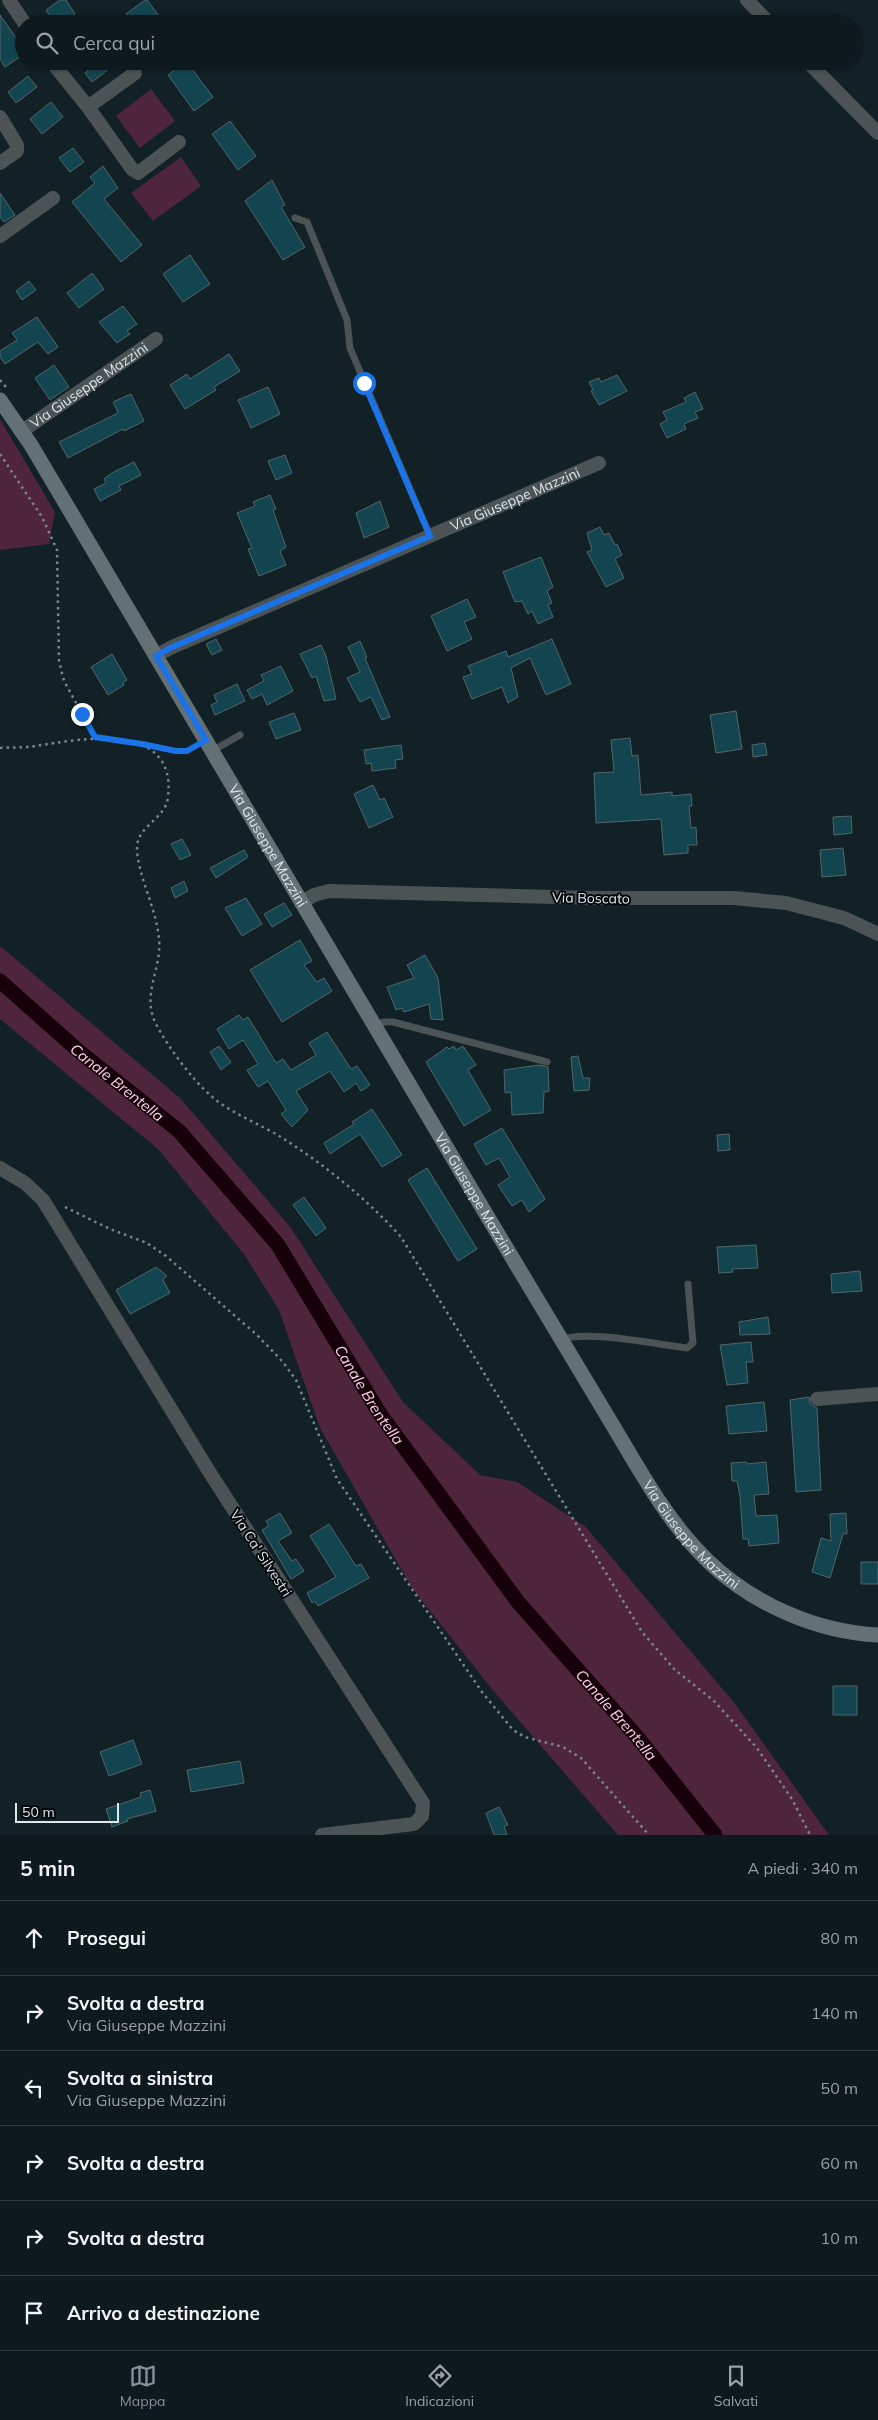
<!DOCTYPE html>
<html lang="it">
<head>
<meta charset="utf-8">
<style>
	body { margin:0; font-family:Mulish,sans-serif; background:#162225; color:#f1f3f6 }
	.scale { position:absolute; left:15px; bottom:12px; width:104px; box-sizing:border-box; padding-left:5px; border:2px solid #dee8eb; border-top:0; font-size:14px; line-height:18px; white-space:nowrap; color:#dee8eb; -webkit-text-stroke:4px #04090b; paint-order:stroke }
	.stop { position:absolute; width:15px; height:15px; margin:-11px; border:4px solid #1a73e8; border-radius:50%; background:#fff }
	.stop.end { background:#1a73e8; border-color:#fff; box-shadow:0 1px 5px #0008 }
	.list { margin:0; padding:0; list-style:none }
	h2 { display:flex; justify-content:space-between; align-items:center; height:65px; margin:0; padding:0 20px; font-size:21px }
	h2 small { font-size:16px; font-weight:400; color:#9aa0a3 }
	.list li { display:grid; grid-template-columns:32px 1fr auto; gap:15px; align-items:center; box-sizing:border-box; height:75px; padding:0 20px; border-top:1px solid #2d383b }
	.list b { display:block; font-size:19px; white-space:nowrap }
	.list p { margin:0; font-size:16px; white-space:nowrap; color:#9aa0a3 }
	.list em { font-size:16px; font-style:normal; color:#9aa0a3 }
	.icon { flex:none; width:28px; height:28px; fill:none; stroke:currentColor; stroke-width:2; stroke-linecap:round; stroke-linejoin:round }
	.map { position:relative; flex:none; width:878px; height:1835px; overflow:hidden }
	.search { position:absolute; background:#0d191c; box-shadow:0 1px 4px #0004; left:15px; right:15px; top:15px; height:55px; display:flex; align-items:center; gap:12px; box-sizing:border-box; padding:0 18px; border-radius:28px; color:#9aa0a3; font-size:19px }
	.sheet { height:515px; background:#0d191c }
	nav { display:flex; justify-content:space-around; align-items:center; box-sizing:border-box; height:70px; border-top:1px solid #2d383b; background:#0d191c; font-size:14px; color:#9aa0a3 }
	nav a { display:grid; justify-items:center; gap:2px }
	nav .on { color:#8c9099 }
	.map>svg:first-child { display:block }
</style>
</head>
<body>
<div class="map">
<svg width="878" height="1835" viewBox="0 0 878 1835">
	<rect width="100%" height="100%" fill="#112125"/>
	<path fill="#4f253c" d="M 151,89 L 175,121 L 140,148 L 116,116 Z
		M 181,157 L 201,186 L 153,221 L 131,193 Z
		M 0,419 L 55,512 L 49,544 L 0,550 Z
		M 0,946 L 181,1099 L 291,1228 L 403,1402 L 480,1475 L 517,1482 L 585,1526 L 736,1705 L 829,1835 L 618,1835 L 491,1688 L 412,1588 L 320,1428 L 279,1310 L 244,1254 L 158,1149 L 0,1019 Z"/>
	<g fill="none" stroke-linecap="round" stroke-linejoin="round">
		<path stroke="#160009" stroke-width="15" id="s1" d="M 0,981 L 81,1053 L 179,1131 L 278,1245 L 380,1414 L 518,1602 L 638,1738 L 715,1835"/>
	</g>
	<path fill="#134550" stroke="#53656a" d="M 60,0 L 66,0 L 75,14 L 61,24 L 55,24 L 46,10 Z
		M 145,0 L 147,0 L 165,24 L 133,24 L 126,14 Z
		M 0,15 L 24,49 L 24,54 L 5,67 L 0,59 Z
		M 100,61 L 119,61 L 92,82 L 85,73 Z
		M 186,61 L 213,97 L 194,111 L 168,75 Z
		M 28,76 L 37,87 L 16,103 L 8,92 Z
		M 51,102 L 63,117 L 42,134 L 30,119 Z
		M 230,121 L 256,156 L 238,170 L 212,134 Z
		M 73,148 L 84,162 L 70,172 L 59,158 Z
		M 103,166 L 118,188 L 104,199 L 142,245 L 121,262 L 72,202 L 95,183 L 90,177 Z
		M 272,180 L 285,205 L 281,207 L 305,247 L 283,260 L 245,201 Z
		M 0,193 L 15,215 L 4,222 L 0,217 Z
		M 190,255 L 210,284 L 183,302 L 163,274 Z
		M 92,273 L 104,289 L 79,308 L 67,293 Z
		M 29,281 L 36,290 L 22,300 L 16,291 Z
		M 123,306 L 137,324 L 127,331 L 130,334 L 117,343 L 99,322 Z
		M 37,317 L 58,347 L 48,354 L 38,342 L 5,364 L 0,357 L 0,351 L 17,340 L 12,333 Z
		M 229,354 L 240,371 L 214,387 L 216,390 L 185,409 L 170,385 L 187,374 L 190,379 Z
		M 54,365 L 69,387 L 50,400 L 35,378 Z
		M 617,375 L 627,391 L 599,405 L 591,391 L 593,390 L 589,382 L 599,378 L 601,382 Z
		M 268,387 L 280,414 L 251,428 L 238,400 Z
		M 695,392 L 703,409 L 695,412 L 698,418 L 684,424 L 686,429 L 667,438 L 660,424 L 667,420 L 663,412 L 686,402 L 684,398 Z
		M 131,394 L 144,421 L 124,431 L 123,429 L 68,458 L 59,442 L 116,414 L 118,412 L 113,402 Z
		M 285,455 L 292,473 L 276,480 L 268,461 Z
		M 134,462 L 141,475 L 119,486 L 121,490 L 100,501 L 94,489 L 106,483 L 104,479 L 112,473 Z
		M 270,495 L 276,509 L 273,510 L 286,547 L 280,551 L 286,565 L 259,576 L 248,549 L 252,548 L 237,513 L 255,506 L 253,502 Z
		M 380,501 L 389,527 L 364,538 L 356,513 Z
		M 600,527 L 604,535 L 609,533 L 615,545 L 617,544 L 622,555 L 615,559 L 624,578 L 606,587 L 587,552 L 592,550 L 587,533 Z
		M 541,557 L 553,587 L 547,591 L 552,603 L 548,605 L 553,617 L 538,624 L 532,611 L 528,614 L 522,601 L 515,602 L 503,572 Z
		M 467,599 L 476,617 L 464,622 L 472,639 L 447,651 L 431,616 Z
		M 216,639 L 222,650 L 212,655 L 206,644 Z
		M 552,639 L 571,684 L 546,695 L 530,658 L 511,668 L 518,697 L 508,703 L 502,687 L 472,699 L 463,677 L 472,674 L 468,666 L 506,651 L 508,657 Z
		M 360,641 L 367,657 L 365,658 L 390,717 L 382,720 L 371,697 L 360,702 L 347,678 L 360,672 L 348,647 Z
		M 321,645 L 326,656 L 336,699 L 324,701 L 316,676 L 312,678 L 300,654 Z
		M 112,654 L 127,680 L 123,682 L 124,685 L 108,695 L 91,667 Z
		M 281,666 L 293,691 L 267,705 L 262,694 L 252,699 L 247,690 L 264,681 L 261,675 Z
		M 237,684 L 245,701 L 215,715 L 211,705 L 217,702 L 214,695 Z
		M 736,711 L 742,749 L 716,753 L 710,715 Z
		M 294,713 L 301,730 L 276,739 L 269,722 Z
		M 630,738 L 632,756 L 638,755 L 641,795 L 672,792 L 672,796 L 691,794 L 692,806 L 689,806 L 691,828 L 696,827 L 697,845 L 688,845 L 688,853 L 664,855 L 661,819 L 596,823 L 594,773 L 614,772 L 611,740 Z
		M 765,743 L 767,755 L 753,757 L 752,745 Z
		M 401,745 L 403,759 L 395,760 L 396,768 L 372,771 L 371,763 L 366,764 L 364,750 Z
		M 373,785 L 380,800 L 384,798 L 393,817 L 369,828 L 354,794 Z
		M 851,816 L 852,833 L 834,835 L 833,817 Z
		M 182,839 L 191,855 L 180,860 L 171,844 Z
		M 843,848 L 846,875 L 822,877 L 820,850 Z
		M 244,850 L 248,857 L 216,878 L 210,868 Z
		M 184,881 L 188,891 L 175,898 L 171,888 Z
		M 246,898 L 262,924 L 242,936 L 225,908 Z
		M 284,903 L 292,915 L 272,927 L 264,914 Z
		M 300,940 L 312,961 L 304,965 L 317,982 L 324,978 L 332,991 L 282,1022 L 250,970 Z
		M 425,955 L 438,978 L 443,1020 L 431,1019 L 429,1004 L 404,1012 L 402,1008 L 396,1010 L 387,987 L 414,978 L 407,965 Z
		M 239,1015 L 243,1020 L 248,1017 L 276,1063 L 283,1059 L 291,1070 L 316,1055 L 309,1043 L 327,1032 L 351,1069 L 357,1066 L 370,1085 L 361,1091 L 356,1083 L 344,1092 L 330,1071 L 296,1091 L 308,1110 L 292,1127 L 281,1114 L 286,1110 L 268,1081 L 258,1087 L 247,1070 L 258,1064 L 243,1040 L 229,1049 L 217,1029 Z
		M 219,1046 L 231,1062 L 221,1070 L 210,1052 Z
		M 454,1046 L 456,1050 L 463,1046 L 476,1065 L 468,1070 L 491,1110 L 464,1126 L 426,1062 L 447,1047 L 449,1049 Z
		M 578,1056 L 583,1078 L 590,1078 L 589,1090 L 574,1091 L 571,1057 Z
		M 539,1065 L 548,1067 L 549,1091 L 544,1092 L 543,1113 L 512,1115 L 511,1092 L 505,1093 L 504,1070 Z
		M 372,1109 L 402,1155 L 382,1167 L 360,1134 L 330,1154 L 324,1143 L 354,1124 L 352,1122 Z
		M 502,1128 L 545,1199 L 529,1212 L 522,1200 L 512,1206 L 498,1185 L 510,1177 L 499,1158 L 486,1165 L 474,1144 Z
		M 729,1134 L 730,1150 L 718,1151 L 717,1135 Z
		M 427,1168 L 477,1249 L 458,1261 L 408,1180 Z
		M 304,1197 L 326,1228 L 316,1236 L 293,1205 Z
		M 756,1245 L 758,1268 L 732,1269 L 733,1272 L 719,1273 L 717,1247 Z
		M 156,1267 L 167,1276 L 163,1280 L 170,1293 L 130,1314 L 116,1290 Z
		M 860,1271 L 862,1291 L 832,1293 L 831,1274 Z
		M 768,1317 L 770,1334 L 740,1335 L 739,1322 Z
		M 751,1342 L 753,1362 L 746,1362 L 748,1383 L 727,1385 L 720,1345 Z
		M 809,1397 L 810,1404 L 817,1408 L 821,1490 L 796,1492 L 790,1400 Z
		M 764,1402 L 767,1431 L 729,1434 L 726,1406 Z
		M 746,1462 L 747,1464 L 766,1462 L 769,1494 L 754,1495 L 756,1516 L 777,1515 L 779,1543 L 749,1546 L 748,1539 L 743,1539 L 740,1496 L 737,1481 L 732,1481 L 731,1463 Z
		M 280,1513 L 292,1533 L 278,1541 L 292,1561 L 296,1559 L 304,1571 L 291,1579 L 262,1530 L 269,1526 L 266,1521 Z
		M 846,1513 L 847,1534 L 843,1534 L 830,1578 L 812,1572 L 821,1538 L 831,1541 L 830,1514 Z
		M 329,1524 L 356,1566 L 361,1564 L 369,1578 L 318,1606 L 315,1601 L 312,1603 L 307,1593 L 336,1577 L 310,1536 Z
		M 861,1562 L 878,1562 L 878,1584 L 861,1584 Z
		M 833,1686 L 857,1686 L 857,1715 L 833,1715 Z
		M 133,1740 L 142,1764 L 109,1776 L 100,1752 Z
		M 240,1761 L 244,1783 L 191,1792 L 187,1770 Z
		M 150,1790 L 156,1811 L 127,1819 L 128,1821 L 112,1827 L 106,1809 L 141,1797 L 140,1793 Z
		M 499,1807 L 508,1825 L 504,1826 L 507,1835 L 494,1835 L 486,1813 Z"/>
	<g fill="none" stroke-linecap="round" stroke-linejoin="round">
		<path stroke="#7a878a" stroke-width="2.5" stroke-dasharray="2.5 4" stroke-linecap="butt" d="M 0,380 L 6,387
			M 0,454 L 42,517 L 57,550 L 59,661 L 64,681 L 95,737
			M 143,744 C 159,747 179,756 193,748
			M 0,748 C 12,747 24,748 35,746 C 81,739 177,720 168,797 C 166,819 136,826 137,849 C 138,877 157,909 159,940 C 162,968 141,995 156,1024 C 168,1047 191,1078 210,1095 C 231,1114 261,1124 284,1139 C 326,1166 368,1200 401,1237 L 642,1632 L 675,1670 L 713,1700 L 757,1748 L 792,1799 L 810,1835
			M 65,1207 L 110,1229 L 147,1243 L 166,1256 L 257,1335 L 283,1362 L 296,1380 L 337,1479 L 482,1692 L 513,1730 L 525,1737 L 563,1747 L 581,1758 L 649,1835"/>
		<path stroke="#4b5355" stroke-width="7" d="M 295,218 L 307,222 L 347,320 L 350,348 L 430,536
			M 212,751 L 240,735
			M 375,1027 L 383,1022 L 393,1022 L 547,1062
			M 562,1340 C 583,1329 660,1345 687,1348 L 693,1343 L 688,1284"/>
		<g stroke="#4b5355" stroke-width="14">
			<path d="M 9,0 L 25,24"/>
			<path d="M 747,0 L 770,24"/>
			<path d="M 51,61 L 88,107 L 132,169 L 138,173 L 179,142"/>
			<path d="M 807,61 L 878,133"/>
			<path d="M 88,107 L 135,73"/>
			<path d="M 0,117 L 17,145 L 17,151 L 0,163"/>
			<path d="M 0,236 L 53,198"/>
			<path id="s2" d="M 22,431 L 156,339"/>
			<path id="s3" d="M 156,656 L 170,648 L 599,463"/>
			<path d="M 301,903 L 314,895 L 329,891 L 592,898 L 734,898 L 786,903 L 844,918 L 878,934"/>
			<path d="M 0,1168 L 25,1183 L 43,1200 L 210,1473 L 423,1803 L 422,1816 L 414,1824 L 322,1835"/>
			<path d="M 817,1399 L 878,1394"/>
		</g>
		<path stroke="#647174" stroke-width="15" id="s4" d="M 0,400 L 31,445 C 183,701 334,958 486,1214 C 526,1281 566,1347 606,1414 C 637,1465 665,1520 709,1562 C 753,1604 817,1632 878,1635"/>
	</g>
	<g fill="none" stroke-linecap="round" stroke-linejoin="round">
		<path stroke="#1a73e8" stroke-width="6" d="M 82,714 L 95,737 L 142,744 L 176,751 L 187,751 L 206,740 L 156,656 L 170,648 L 430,536 L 364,383"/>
	</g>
	<g text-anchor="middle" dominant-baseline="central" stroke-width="4" stroke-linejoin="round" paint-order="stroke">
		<g font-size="14" fill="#dee8eb" stroke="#04090b">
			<text stroke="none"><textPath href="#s2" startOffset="81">Via Giuseppe Mazzini</textPath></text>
			<text stroke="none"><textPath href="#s3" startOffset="392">Via Giuseppe Mazzini</textPath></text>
			<text stroke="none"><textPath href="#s4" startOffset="520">Via Giuseppe Mazzini</textPath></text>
			<text transform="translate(591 898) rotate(1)">Via Boscato</text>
			<text stroke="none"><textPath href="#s4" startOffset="925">Via Giuseppe Mazzini</textPath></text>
			<text stroke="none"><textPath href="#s4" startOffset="1330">Via Giuseppe Mazzini</textPath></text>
			<text transform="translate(261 1553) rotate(57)">Via Ca' Silvestri</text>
		</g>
		<g font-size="15" font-style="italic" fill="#fbd5e6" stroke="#04090b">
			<text stroke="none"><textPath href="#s1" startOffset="155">Canale Brentella</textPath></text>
			<text stroke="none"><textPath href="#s1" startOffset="560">Canale Brentella</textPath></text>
			<text stroke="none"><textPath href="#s1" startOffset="965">Canale Brentella</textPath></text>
		</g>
	</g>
</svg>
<div class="scale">50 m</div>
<div class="stop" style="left:364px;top:383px"></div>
<div class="stop end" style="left:82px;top:714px"></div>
<div class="search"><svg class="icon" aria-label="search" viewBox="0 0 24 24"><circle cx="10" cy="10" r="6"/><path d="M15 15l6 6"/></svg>Cerca qui</div>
</div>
<section class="sheet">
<h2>5 min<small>A piedi · 340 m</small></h2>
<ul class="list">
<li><svg class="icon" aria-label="ahead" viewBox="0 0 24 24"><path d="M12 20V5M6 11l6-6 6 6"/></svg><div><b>Prosegui</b></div><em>80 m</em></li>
<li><svg class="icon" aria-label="right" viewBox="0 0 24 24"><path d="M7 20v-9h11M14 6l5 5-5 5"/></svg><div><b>Svolta a destra</b><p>Via Giuseppe Mazzini</p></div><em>140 m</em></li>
<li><svg class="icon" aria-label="left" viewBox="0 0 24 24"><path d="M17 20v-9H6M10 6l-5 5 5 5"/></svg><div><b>Svolta a sinistra</b><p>Via Giuseppe Mazzini</p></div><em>50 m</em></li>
<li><svg class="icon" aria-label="right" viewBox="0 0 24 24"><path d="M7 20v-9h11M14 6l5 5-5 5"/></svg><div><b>Svolta a destra</b></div><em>60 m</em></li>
<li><svg class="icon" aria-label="right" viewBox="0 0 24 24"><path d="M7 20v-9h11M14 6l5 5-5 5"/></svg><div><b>Svolta a destra</b></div><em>10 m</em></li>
<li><svg class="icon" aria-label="arrive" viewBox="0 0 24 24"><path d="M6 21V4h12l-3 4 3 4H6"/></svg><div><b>Arrivo a destinazione</b></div></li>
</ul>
</section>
<nav>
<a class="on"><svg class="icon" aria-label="map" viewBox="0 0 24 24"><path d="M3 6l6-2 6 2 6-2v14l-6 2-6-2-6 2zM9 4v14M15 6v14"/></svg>Mappa</a>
<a><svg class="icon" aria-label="directions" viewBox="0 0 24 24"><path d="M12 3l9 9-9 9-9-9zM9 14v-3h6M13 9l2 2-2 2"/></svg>Indicazioni</a>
<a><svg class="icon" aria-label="saved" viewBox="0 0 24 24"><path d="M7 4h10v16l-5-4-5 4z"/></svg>Salvati</a>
</nav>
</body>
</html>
